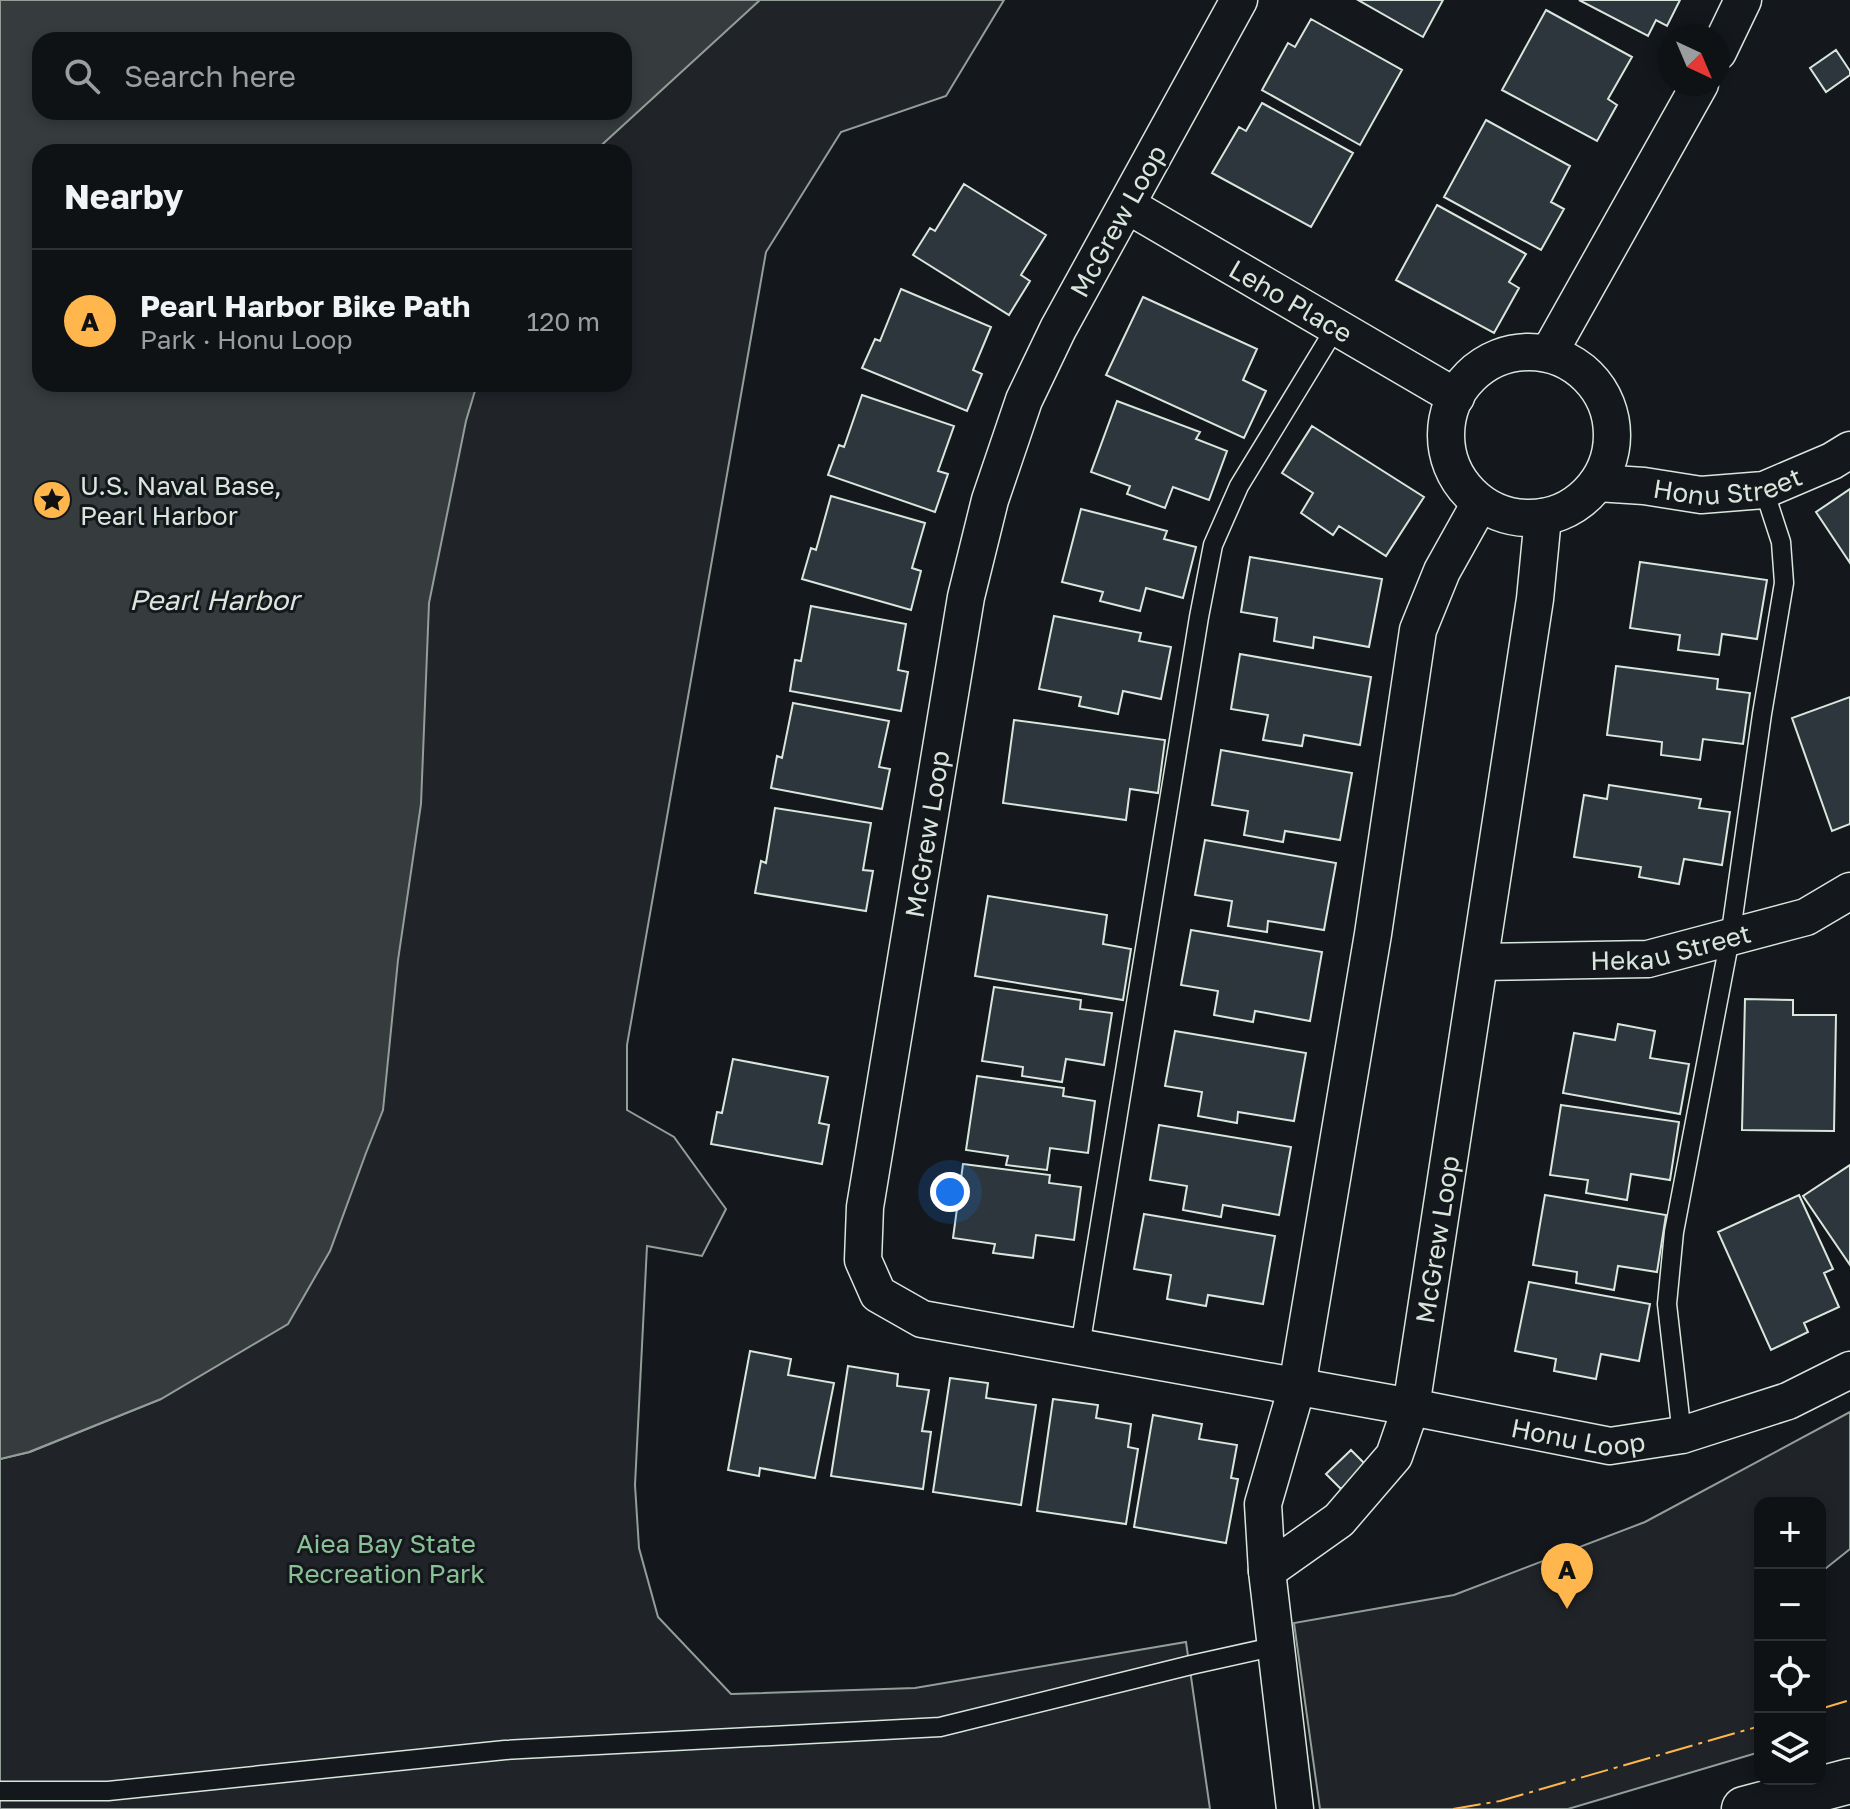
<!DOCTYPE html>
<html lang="en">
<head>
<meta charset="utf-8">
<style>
	body { margin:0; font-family:"Golos Text",sans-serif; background:#181b1e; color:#f1f3f6 }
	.controls { position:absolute; right:24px; bottom:24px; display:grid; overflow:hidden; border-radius:16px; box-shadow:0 4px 12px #0003 }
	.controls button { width:72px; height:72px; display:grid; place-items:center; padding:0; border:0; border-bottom:2px solid #2f3234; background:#0f1215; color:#f1f3f6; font:40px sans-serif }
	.compass { position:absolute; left:1658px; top:24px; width:72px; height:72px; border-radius:50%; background:#0f1215; box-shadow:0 4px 12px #0003; rotate:136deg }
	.you { position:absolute; left:950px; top:1192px; width:28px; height:28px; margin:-20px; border:6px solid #fff; border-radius:50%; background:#1a73e8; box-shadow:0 0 0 12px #1a73e833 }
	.badge { display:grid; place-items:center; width:52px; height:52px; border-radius:50%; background:#ffb74d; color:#111; font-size:26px; font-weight:700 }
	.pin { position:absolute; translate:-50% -66px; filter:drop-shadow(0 2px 4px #0008) }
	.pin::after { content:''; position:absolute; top:42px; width:28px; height:24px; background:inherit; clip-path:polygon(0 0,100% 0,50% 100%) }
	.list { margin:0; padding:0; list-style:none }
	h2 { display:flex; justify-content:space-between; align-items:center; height:104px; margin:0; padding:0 32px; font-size:34px }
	h2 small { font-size:26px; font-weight:400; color:#9b9ea0 }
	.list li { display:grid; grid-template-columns:52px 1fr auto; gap:24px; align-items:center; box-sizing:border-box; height:144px; padding:0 32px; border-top:2px solid #2f3234 }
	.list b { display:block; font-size:30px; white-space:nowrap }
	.list p { margin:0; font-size:26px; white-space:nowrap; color:#9b9ea0 }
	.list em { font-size:26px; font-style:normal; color:#9b9ea0 }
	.icon { flex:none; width:44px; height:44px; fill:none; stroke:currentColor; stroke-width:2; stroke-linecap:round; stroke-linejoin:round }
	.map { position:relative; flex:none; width:1850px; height:1809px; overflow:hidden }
	.search { position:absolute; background:#0f1215; box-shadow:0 4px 12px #0003; left:32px; top:32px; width:600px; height:88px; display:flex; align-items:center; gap:20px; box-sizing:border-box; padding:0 28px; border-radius:24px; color:#9b9ea0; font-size:30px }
	.panel { position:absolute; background:#0f1215; box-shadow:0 4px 12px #0003; left:32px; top:144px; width:600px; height:248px; border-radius:24px }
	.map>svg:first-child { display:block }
</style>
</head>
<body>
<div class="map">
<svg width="1850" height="1809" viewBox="0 0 1850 1809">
	<rect width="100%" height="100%" fill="#14181c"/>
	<path fill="#202428" stroke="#939e99" stroke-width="2" d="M 696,0 L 1004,0 L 946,96 L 841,132 L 766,252 L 627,1045 L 627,1110 L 674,1137 L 726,1209 L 702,1256 L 647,1246 L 635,1485 L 639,1548 L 658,1617 L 731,1694 L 915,1688 L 1186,1642 L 1210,1809 L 0,1809 L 0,1459 L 30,1452 L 161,1399 L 425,384 L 624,384 L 624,152 L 554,152 L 624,112 Z
		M 1850,1412 L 1850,1549 L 1820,1573 L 1820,1503 L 1760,1503 L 1760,1752 L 1568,1809 L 1320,1809 L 1294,1623 L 1454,1595 L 1645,1522 Z"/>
	<path fill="#363b3e" stroke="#939e99" stroke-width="2" fill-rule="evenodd" d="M 0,0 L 760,0 L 594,152 L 40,152 L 40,384 L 477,384 L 466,421 L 429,603 L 421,804 L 398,960 L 383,1110 L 366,1153 L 330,1251 L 288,1324 L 161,1399 L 29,1452 L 0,1459 ZM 40,40 L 624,40 L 624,112 L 40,112 Z"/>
	<path fill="#2c363c" stroke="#d8e6dc" stroke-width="2" d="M 1358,0 L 1443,0 L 1423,37 Z
		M 1579,0 L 1680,0 L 1667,26 L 1656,20 L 1648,36 Z
		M 1546,10 L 1632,57 L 1608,99 L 1617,105 L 1597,141 L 1502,90 Z
		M 1311,19 L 1402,70 L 1360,145 L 1262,90 L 1288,43 L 1295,47 Z
		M 1836,50 L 1850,71 L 1850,75 L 1826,92 L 1810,68 Z
		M 1262,103 L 1353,153 L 1311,227 L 1212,173 L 1239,127 L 1246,131 Z
		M 1486,120 L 1570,166 L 1551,202 L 1564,209 L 1541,250 L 1444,197 Z
		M 964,184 L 1046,235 L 1021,275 L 1030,281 L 1009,315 L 913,255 L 930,228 L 935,231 Z
		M 1437,205 L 1526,254 L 1509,282 L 1519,288 L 1494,333 L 1396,280 Z
		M 901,289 L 991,327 L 973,370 L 982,374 L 967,411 L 862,368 L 875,339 L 880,341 Z
		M 1143,297 L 1257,349 L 1243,380 L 1266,391 L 1244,438 L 1106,375 Z
		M 862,395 L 954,426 L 938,471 L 948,474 L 935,512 L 828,475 L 839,445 L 844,447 Z
		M 1117,401 L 1200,432 L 1196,439 L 1227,451 L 1209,500 L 1173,487 L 1165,508 L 1127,494 L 1130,486 L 1091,472 Z
		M 1312,426 L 1424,497 L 1386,556 L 1339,526 L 1333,535 L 1301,513 L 1313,493 L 1282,473 Z
		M 1850,489 L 1850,563 L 1816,512 Z
		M 831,496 L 925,523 L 912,568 L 921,571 L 911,610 L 802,579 L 811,548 L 816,550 Z
		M 1081,509 L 1167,531 L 1164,539 L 1196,547 L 1183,598 L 1146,588 L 1140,611 L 1100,601 L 1103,592 L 1062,582 Z
		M 1250,557 L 1382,579 L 1369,647 L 1314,637 L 1313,648 L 1274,641 L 1277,618 L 1241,612 Z
		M 1640,562 L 1767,580 L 1757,639 L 1722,634 L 1719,655 L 1678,650 L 1680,635 L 1630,628 Z
		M 811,606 L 906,624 L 898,670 L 908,672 L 901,711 L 790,691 L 795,660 L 801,661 Z
		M 1054,616 L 1141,633 L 1139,641 L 1171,647 L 1161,699 L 1123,691 L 1118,714 L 1079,706 L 1081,697 L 1039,689 Z
		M 1240,654 L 1371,677 L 1360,745 L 1304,735 L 1302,746 L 1263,740 L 1268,715 L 1231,709 Z
		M 1616,666 L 1718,679 L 1717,689 L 1750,693 L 1743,744 L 1703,739 L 1700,760 L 1661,755 L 1662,742 L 1607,735 Z
		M 1850,697 L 1850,824 L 1832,831 L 1792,718 Z
		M 793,703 L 889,721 L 879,767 L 890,769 L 882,809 L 771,788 L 777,756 L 782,758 Z
		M 1014,720 L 1165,740 L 1158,793 L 1130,789 L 1126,820 L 1003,803 Z
		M 1221,750 L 1352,773 L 1340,840 L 1285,831 L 1283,842 L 1244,835 L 1248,811 L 1212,805 Z
		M 1609,785 L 1701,799 L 1699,808 L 1730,812 L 1722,865 L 1684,859 L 1679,884 L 1639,877 L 1641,867 L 1574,857 L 1584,795 L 1607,799 Z
		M 775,808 L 871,823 L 863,870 L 873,871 L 866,911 L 755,893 L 761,861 L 766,863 Z
		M 1205,840 L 1336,863 L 1324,930 L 1268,921 L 1267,932 L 1228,926 L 1232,901 L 1195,895 Z
		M 988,896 L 1107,915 L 1103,944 L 1131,949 L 1123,1000 L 975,976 Z
		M 1191,930 L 1322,952 L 1310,1021 L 1255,1011 L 1253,1022 L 1214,1015 L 1218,991 L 1181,985 Z
		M 994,987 L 1081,1000 L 1080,1009 L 1112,1013 L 1104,1065 L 1066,1059 L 1062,1082 L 1022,1076 L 1023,1067 L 982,1061 Z
		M 1745,999 L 1793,1000 L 1793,1015 L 1836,1015 L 1834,1131 L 1742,1130 Z
		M 1618,1024 L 1655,1031 L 1650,1058 L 1689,1064 L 1680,1114 L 1563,1093 L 1574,1033 L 1615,1040 Z
		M 1175,1031 L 1306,1053 L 1294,1121 L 1238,1112 L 1237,1123 L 1198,1116 L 1202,1092 L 1165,1086 Z
		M 733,1059 L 828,1077 L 819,1123 L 829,1125 L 822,1164 L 711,1144 L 717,1112 L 722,1113 Z
		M 977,1076 L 1064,1088 L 1063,1096 L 1095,1101 L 1088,1153 L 1050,1148 L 1047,1170 L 1006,1165 L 1008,1156 L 966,1150 Z
		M 1561,1105 L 1679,1122 L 1670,1180 L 1631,1174 L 1627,1200 L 1586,1193 L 1588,1180 L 1550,1175 Z
		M 1159,1125 L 1291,1147 L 1279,1215 L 1223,1205 L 1221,1217 L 1183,1210 L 1187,1186 L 1150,1180 Z
		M 963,1164 L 1050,1175 L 1049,1183 L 1081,1187 L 1074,1240 L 1036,1235 L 1033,1258 L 993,1253 L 995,1244 L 953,1238 Z
		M 1850,1165 L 1850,1265 L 1803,1196 Z
		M 1545,1195 L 1666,1215 L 1657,1272 L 1618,1266 L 1614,1290 L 1576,1283 L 1577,1272 L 1533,1265 Z
		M 1799,1195 L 1833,1269 L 1824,1273 L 1839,1307 L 1804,1323 L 1808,1332 L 1771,1350 L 1718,1232 Z
		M 1144,1214 L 1275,1236 L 1263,1304 L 1208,1295 L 1206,1306 L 1167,1299 L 1171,1275 L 1134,1269 Z
		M 1529,1282 L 1650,1304 L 1639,1361 L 1601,1354 L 1596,1379 L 1554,1371 L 1556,1359 L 1515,1351 Z
		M 750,1351 L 791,1359 L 788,1375 L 834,1383 L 815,1478 L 760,1468 L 759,1476 L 728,1470 Z
		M 848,1366 L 898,1374 L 897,1386 L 929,1390 L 922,1431 L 931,1432 L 923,1489 L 831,1476 Z
		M 950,1378 L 988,1383 L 986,1398 L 1036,1405 L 1021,1505 L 933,1492 Z
		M 1053,1399 L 1098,1405 L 1096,1418 L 1131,1424 L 1128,1447 L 1138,1449 L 1126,1524 L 1037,1511 Z
		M 1153,1415 L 1202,1424 L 1199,1439 L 1237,1445 L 1231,1478 L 1238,1479 L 1226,1543 L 1134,1527 Z
		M 1351,1450 L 1366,1465 L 1341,1489 L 1326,1474 Z"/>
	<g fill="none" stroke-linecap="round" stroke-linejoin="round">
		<defs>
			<path id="service" d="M 1080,1347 L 1199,617 L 1213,545 L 1239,486 L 1336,327
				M 1682,1435 L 1667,1304 L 1674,1232 L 1730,938 L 1762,714 L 1784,583 L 1781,542 L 1764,490
				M 0,1791 L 108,1791 L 505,1750 L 940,1727 L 1191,1665 L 1277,1646"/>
			<g id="minor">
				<path id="s1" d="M 1239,0 L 1058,329 L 1024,400 L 990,500 L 966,597 L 865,1207 L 863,1260 L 878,1294 L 922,1319 L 1411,1407 L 1610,1446 L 1682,1435 L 1788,1401 L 1850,1370"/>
				<path d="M 1718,52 L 1743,0"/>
				<path id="s2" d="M 1127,205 L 1456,397"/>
				<circle cx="1529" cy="435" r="83"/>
				<path d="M 1549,353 L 1700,84"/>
				<path id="s3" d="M 1597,483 L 1644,486 L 1701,495 L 1764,490 L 1832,461 L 1850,450"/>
				<path id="s4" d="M 1480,962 L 1648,959 L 1806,917 L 1850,891"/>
				<path id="s5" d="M 1267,1571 L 1339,1520 L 1394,1456 L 1411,1407 L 1535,599 L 1543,517"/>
				<path d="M 1295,1809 L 1267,1571 L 1263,1504 L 1297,1387 L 1373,934 L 1418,630 L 1442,571 L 1480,503"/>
			</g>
			<path id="primary" d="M 1744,1809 L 1850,1781"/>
		</defs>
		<use href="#service" stroke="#d8e6dc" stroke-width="21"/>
		<use href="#minor" stroke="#d8e6dc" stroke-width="39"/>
		<use href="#primary" stroke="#d8e6dc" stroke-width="47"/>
		<use href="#service" stroke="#14181c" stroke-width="18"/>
		<use href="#minor" stroke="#14181c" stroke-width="36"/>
		<use href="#primary" stroke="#14181c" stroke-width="44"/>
		<path stroke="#ffb74d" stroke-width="2" stroke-dasharray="28 6 4 6" stroke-linecap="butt" d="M 1820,1709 L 1850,1700
			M 1453,1809 L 1500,1801 L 1760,1726"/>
	</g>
	<defs>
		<symbol id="sight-disc" viewBox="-11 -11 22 22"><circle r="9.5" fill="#ffb74d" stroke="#14181c"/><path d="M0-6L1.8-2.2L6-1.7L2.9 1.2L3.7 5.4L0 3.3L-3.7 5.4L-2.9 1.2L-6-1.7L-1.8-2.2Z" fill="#111"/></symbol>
	</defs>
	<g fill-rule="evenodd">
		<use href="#sight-disc" x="30" y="478" width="44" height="44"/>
	</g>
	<g text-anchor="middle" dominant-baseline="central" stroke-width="6" stroke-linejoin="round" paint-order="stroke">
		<g font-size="26" fill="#d8e6dc" stroke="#14181c">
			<text transform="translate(1118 221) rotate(-61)">McGrew Loop</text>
			<text stroke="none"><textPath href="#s2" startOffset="190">Leho Place</textPath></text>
			<text stroke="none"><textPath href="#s3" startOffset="132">Honu Street</textPath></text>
			<text transform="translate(927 834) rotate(-81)">McGrew Loop</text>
			<text stroke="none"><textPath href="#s4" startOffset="192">Hekau Street</textPath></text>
			<text stroke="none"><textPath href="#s5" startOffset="394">McGrew Loop</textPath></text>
			<text stroke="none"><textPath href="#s1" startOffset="2086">Honu Loop</textPath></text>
		</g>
		<g font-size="26" fill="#d8e6dc" stroke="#14181c" text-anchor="start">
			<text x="80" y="485">U.S. Naval Base,<tspan x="80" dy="30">Pearl Harbor</tspan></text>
		</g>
		<g font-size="26" fill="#8ac095" stroke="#14181c">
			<text x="386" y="1543">Aiea Bay State<tspan x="386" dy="30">Recreation Park</tspan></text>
		</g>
		<g font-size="28" font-style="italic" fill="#d8e6dc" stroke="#14181c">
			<text x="214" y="599">Pearl Harbor</text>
		</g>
	</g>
</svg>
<div class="controls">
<button>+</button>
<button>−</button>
<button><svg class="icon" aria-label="locate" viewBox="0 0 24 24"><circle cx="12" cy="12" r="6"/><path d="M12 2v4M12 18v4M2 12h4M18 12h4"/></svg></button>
<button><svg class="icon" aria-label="layers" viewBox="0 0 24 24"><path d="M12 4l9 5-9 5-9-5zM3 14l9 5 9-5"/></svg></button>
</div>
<svg class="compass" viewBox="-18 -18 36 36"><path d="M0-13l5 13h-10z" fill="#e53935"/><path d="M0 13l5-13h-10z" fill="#9b9ea0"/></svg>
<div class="you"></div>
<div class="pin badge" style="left:1567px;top:1609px">A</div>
<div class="search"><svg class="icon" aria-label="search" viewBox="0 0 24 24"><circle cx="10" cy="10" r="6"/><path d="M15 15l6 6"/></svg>Search here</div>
<section class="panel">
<h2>Nearby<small></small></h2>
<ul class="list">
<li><span class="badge">A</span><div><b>Pearl Harbor Bike Path</b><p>Park · Honu Loop</p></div><em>120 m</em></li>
</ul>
</section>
</div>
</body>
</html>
